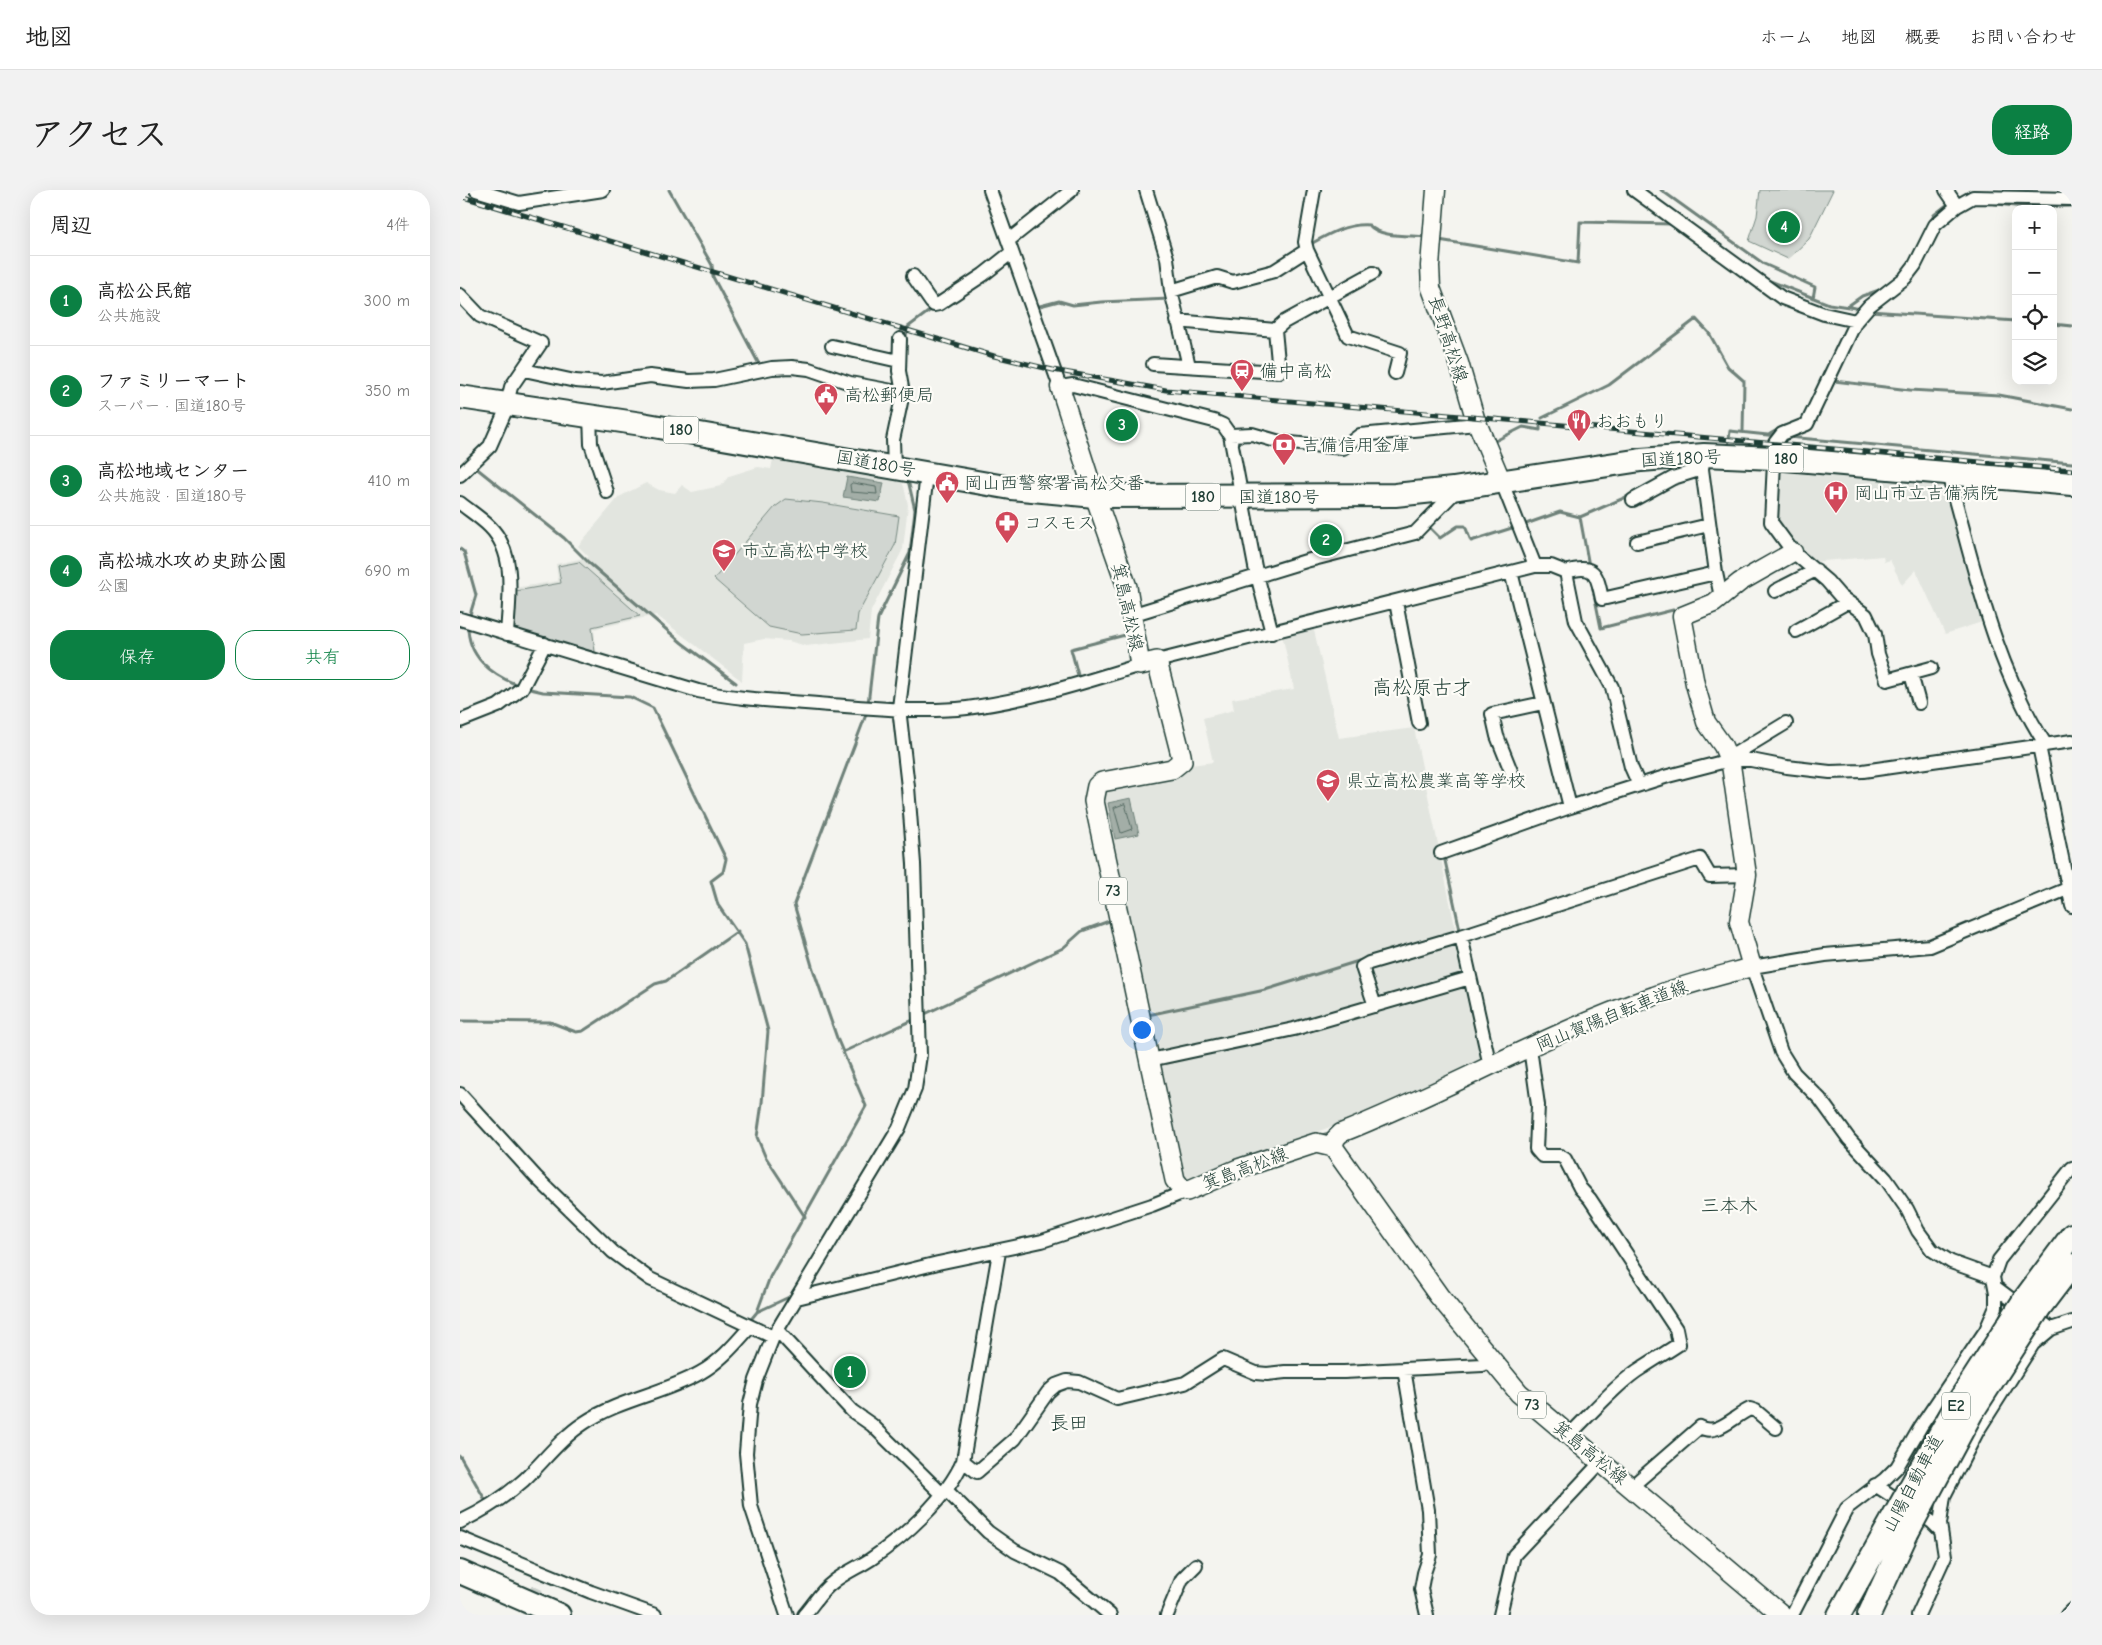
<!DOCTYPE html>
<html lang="ja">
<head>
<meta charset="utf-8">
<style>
	body { margin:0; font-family:"Comic Neue","Klee One",sans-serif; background:#f2f2f2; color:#222 }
	.controls { position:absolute; right:15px; top:15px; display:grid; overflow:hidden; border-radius:10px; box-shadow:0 5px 20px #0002 }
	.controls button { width:45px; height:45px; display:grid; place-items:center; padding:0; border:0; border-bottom:1px solid #e0e0e0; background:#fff; color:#222; font:25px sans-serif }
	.you { position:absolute; left:681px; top:839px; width:18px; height:18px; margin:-12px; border:4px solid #fff; border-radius:50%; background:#1a73e8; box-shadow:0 0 0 8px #1a73e833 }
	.badge { display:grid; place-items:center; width:32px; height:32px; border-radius:50%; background:#0b8043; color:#fff; font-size:16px; font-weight:700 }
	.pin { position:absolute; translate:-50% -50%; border:2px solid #fff; box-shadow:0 1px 5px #0006 }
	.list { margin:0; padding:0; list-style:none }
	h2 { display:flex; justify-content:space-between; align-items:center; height:65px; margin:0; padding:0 20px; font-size:21px }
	h2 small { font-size:16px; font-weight:400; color:#767676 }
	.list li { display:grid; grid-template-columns:32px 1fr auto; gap:15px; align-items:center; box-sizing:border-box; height:90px; padding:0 20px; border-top:1px solid #e0e0e0 }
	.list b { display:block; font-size:19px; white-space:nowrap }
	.list p { margin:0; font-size:16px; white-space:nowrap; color:#767676 }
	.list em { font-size:16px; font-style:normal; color:#767676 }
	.actions { display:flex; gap:10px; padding:15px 20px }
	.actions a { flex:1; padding:11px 0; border:1px solid #0b8043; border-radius:20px; text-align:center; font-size:18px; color:#0b8043 }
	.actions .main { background:#0b8043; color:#fff }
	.icon { flex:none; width:28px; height:28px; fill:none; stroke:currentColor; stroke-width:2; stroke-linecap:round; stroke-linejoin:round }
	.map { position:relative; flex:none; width:1612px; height:1425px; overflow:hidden; border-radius:20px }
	header { display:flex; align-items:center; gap:30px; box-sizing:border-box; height:70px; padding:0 25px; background:#fff; border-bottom:1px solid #e0e0e0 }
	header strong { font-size:24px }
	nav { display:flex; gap:28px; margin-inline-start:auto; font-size:18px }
	.intro { display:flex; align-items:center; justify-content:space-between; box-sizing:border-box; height:120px; padding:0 30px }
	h1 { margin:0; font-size:35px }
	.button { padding:12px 22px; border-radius:20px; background:#0b8043; color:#fff; font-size:18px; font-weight:700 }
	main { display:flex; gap:30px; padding:0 30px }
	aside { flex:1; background:#fff; border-radius:20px; box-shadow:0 5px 20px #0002 }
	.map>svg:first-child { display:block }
</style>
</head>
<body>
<header>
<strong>地図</strong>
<nav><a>ホーム</a><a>地図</a><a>概要</a><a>お問い合わせ</a></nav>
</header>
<div class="intro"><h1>アクセス</h1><a class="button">経路</a></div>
<main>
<aside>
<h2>周辺<small>4件</small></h2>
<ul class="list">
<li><span class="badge">1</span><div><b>高松公民館</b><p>公共施設</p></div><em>300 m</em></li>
<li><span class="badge">2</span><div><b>ファミリーマート</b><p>スーパー · 国道180号</p></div><em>350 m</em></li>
<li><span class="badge">3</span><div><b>高松地域センター</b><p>公共施設 · 国道180号</p></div><em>410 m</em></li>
<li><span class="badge">4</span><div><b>高松城水攻め史跡公園</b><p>公園</p></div><em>690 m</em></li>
</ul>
<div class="actions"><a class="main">保存</a><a>共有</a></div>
</aside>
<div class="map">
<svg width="1612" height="1425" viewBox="0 0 1612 1425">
	<rect width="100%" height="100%" fill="#f4f4ef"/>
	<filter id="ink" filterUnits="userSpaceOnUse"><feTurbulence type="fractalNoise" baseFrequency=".02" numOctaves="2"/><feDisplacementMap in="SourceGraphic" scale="10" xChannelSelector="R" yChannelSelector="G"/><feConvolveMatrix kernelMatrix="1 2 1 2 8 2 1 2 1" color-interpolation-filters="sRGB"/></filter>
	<g filter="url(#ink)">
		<path fill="#e2e5df" d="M 314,264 L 439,286 L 444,297 L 448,315 L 443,359 L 411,421 L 408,449 L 346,456 L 329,451 L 304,449 L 284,453 L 282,491 L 196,425 L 134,439 L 137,466 L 50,439 L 54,398 L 98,391 L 96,374 L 129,367 L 118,356 L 159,307 L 186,293 L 199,300 L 215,303 L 222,295 L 232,302 L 261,296 L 269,286 L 298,277 L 311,279 Z
			M 1317,277 L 1486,292 L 1525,431 L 1485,444 L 1456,380 L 1442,395 L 1430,370 L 1424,372 L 1423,366 L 1351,372 L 1336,359 L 1316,327 Z
			M 853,436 L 879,548 L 954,538 L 1005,785 L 829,837 L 699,866 L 691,861 L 638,600 L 724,576 L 753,572 L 743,528 L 774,520 L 772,509 L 834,499 L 822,444 Z
			M 1008,791 L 1026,869 L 937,913 L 720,991 L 697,884 L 702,875 L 836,842 Z"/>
		<path fill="#d1d6d1" stroke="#788a82" d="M 1300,0 L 1373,0 L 1349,49 L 1328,69 L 1289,51 L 1297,26 Z
			M 326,309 L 363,313 L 439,326 L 435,355 L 398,424 L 396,440 L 342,444 L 309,437 L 254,389 L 315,317 Z
			M 119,372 L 180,426 L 132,437 L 135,462 L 54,439 L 56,401 L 101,393 L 98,376 Z"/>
		<path fill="#a3aea7" stroke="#6e8179" d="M 387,287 L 424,293 L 420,312 L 383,307 Z
			M 671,608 L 679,644 L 655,649 L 648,613 Z"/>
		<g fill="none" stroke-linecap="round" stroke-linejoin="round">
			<path stroke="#546a62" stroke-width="1" d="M 393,293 L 416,297 L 417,304 L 391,302 L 390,295 Z
				M 665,614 L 672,639 L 661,643 L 654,618 Z"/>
			<path stroke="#6e8179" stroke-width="3" d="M 209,0 L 252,75 L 253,87 L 300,176
				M 1201,0 L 1304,74 L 1355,97 L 1353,108
				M 1528,13 L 1564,17 L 1612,16
				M 1470,33 L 1474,25 L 1488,14
				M 979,50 L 1118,73 L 1120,32 L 1212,34
				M 849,55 C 867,45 888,33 909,35 C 920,48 949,45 966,47
				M 1305,89 L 1369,114 L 1402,119
				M 1388,116 L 1402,106 L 1422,99
				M 576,117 L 599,111 L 613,115 L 641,112 L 710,109
				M 1410,121 L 1556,131
				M 1593,134 L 1612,136
				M 445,150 L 448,137 L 472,119
				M 1374,191 L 1450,200 L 1539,205 L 1612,219
				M 1082,228 L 1149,195 L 1236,129 L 1249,143 L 1268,177 L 1284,191 L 1283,242
				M 1310,244 L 1324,236
				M 1328,247 L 1612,273
				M 1031,253 L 1063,237 L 1080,240 L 1080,237
				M 1268,257 L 1270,241 L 1317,246
				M 15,277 L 104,348 L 128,372 L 222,453 L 276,493
				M 1120,327 L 1129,376
				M 1063,335 L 1100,322 L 1120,327 L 1171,305
				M 968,336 L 980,348 L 998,336 L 1005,336 L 1011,351 L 1055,337
				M 0,359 L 4,362 L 16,405 L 9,428
				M 1132,394 L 1141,438 L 1213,420 L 1218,421
				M 8,434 C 7,466 31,485 58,495
				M 619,489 L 611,459 L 669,444
				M 66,498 L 83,502 L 170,507 L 193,518 L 266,669 L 263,682 L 251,691 L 258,715 L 285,754 L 308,841 L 302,913 L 297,947 L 305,966 L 345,1027
				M 408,514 L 418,428 L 450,363 L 455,320 L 448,290
				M 984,666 L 1000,740 L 998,741
				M 463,825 L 603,758 L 622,741 L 652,730
				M 688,825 L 805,800 L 905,769
				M 0,831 L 90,832 L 116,842 L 123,841 L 195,794 L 206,791 L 278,741
				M 383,862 L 455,829
				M 859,946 L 872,942
				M 297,1122 L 310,1087 L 406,916 L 377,848 L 352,776 L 334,714 L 407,522
				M 288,1133 L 297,1122 L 329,1107
				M 0,1266 L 27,1313"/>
			<path stroke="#c9cfca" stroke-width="12" stroke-dasharray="12 6" stroke-linecap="butt" d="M 65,1425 L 80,1392"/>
			<defs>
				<path id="street" d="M 16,0 L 59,13 L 143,0
					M 530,0 L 600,197 L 613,195 L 754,231 L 763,235 L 770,245 L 792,244 L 820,252 L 883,258 L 900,245 L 1017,234
					M 686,0 L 707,68 L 711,101 L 729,176
					M 854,0 L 845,52 L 847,60 L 888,146 L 940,163 L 935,183
					M 1174,0 L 1322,108 L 1364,124 L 1396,131
					M 1497,16 L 1513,7 L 1612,9
					M 549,50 L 612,0
					M 453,86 L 471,112 L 474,115 L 479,114 L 523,85 L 552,62
					M 711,101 L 757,87 L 773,92 L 814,81 L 847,60
					M 0,105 L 20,126 L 81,153 L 51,197 L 45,222 L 30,256 L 0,285
					M 815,140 L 824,132 L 913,83
					M 440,149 L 439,181 L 443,203
					M 372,156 L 439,171
					M 693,174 L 819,182 L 815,140 L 717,131
					M 64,180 L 115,191 L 142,193 L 190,186 L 229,191 L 254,190 L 312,178 L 332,177 L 349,179 L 390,193 L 443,203 L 433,250 L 434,277
					M 130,226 L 131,254 L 147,302
					M 770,245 L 795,377 L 812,443
					M 1244,265 L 1242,279 L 1256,383 L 1261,407
					M 1488,284 C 1514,375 1533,474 1586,555
					M 1041,290 L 1075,376
					M 1173,310 L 1213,288 L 1242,279
					M 0,313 C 10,321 21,328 30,337 C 57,364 49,409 47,444
					M 1177,352 L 1249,335
					M 1051,382 L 1110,617
					M 1106,382 C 1135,373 1137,384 1142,409 L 1256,383
					M 1315,401 L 1356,380
					M 936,412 L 959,533
					M 671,425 L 846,371 L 955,343 L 991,306 L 993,299
					M 0,429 L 238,501 C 282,510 326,511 370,515 C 415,518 462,523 507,518 C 567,510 623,493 680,475
					M 1336,441 L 1388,412
					M 697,471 L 1075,376 L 1091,376 L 1106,382 L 1116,431 L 1152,497 L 1171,577 L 1179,595
					M 1471,478 L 1427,490 L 1418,464 L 1415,444 L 1406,425 L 1380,406 L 1367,391 L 1333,362 L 1311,332 L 1315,253 L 1322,244 L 1347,234 L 1396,131 L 1409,116 L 1445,88 L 1455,75 L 1475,35 L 1497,16 L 1486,0
					M 1451,484 L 1459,513
					M 0,531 L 38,516 L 62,498 L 85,454
					M 1579,556 L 1612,716
					M 1277,570 L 1275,564 L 1326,533
					M 1053,586 L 1037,546 L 1032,524 L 1083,513
					M 981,663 L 1110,617 L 1208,586 L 1270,570 L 1291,570 L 1327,577 L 1370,582 L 1403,581 L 1612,551
					M 1001,746 L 1028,867 L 1032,875
					M 915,816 L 902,777 L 909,773 L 1001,746 L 1240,669 L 1250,686 L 1287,685
					M 1070,858 L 1078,915 L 1076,959 L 1082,966 L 1100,966 L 1105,969 L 1120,998 L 1130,1009 L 1216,1139 L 1219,1154 C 1207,1162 1195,1169 1183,1177 C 1158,1192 1130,1225 1109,1245
					M 690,870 L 834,839 L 1010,788
					M 0,904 L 76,987 L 153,1062 L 190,1089 L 313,1147
					M 1533,1087 L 1491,1072 L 1472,1060 L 1458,1041 L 1447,1019 L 1426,989 L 1389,949 L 1360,909 L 1334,883 L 1321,862 L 1292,777 L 1365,765 L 1470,756 L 1612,697
					M 1535,1097 L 1591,1139
					M 337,1108 L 478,1073 L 582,1051 L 692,1015 L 727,1001
					M 317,1140 L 392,1221 L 412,1235 L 482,1304
					M 944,1179 L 968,1320 L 970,1365 L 964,1383 L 961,1399 L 967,1425
					M 503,1271 L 517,1282 L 555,1249 L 588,1202 L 596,1195 L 607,1191 L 619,1192 L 657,1209 L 725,1193 L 763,1169 L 796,1183 L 807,1184 L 825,1182 L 884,1182 L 1023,1175 L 1031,1169
					M 1415,1295 L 1472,1332 L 1480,1340
					M 1171,1297 L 1240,1237 C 1257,1247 1274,1226 1290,1219 L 1296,1221 L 1316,1238
					M 486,1300 L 528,1342 L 555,1361 L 600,1383 L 650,1425
					M 0,1332 C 23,1321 45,1307 64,1290 C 84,1271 101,1248 124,1233 C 160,1209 203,1204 240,1183 C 260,1172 275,1154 290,1137
					M 0,1348 L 131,1402 L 195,1425
					M 327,1425 L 291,1316 L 286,1263 L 290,1214 L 296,1190 L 313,1147 L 439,938 L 455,899 L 460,865 L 454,674 L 448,597 L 439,518 L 467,284
					M 344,1425 C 353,1415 361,1401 372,1393 C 384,1383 399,1377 411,1369 C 445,1346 487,1308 503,1271 L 539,1062
					M 707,1425 L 722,1389 L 736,1375
					M 1040,1425 L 1054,1365 L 1141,1272
					M 1332,1425 L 1387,1318 L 1425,1289 L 1437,1277 L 1461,1236 L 1526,1140 L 1536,1117 L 1536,1103 L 1533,1087 L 1539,1070 L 1612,978
					M 1458,1425 L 1485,1366 L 1480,1334 L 1484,1306 L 1517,1242 L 1573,1154 L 1591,1139 L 1612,1132
					M 1607,1425 L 1612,1420"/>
				<path id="secondary" d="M 976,0 L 970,76 L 971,98 L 999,173 L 1015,228 L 1041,290
					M 600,197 L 635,306
					M 873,957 L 876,948 L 881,943 C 987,901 1086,843 1194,806 C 1226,794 1259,786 1292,777 L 1279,732 L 1287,685 L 1271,575 L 1263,556 L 1246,532 L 1235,494 L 1222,426 L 1254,413 L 1280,392 L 1333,362"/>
				<path id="primary" d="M 635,306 L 667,397 L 680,475 L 697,471 L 721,565 L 722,571 L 712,579 L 642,592 L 637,596 L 634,611 L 715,990 L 722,999 L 727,1001 L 778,979 L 856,953 L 873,957 L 979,1106 L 1059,1203 L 1322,1425"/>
				<path id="highway" d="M 0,207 L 182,234 L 551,298 L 635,306 L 935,305 L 993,299 L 1181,270 L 1244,265 L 1314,268 L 1612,294
					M 1566,1107 L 1612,1045
					M 1580,1117 L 1612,1075
					M 0,1382 L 99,1425
					M 1379,1425 L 1432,1330
					M 1409,1425 L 1447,1343"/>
			</defs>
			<use href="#street" stroke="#1f3d34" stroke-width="16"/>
			<use href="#secondary" stroke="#1f3d34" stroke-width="21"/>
			<use href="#primary" stroke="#1f3d34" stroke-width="22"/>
			<use href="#highway" stroke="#1f3d34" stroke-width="26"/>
			<use href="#street" stroke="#fdfcf7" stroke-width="12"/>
			<use href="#secondary" stroke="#fdfcf7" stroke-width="18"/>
			<use href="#primary" stroke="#fdfcf7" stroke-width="19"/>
			<use href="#highway" stroke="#fdfcf7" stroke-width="22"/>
			<defs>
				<path id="rail" d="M 0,6 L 534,166 L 593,180 L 706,200 L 1612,280"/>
			</defs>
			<use href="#rail" stroke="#1f3d34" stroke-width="5"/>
			<use href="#rail" stroke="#fdfcf7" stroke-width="3" stroke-dasharray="9" stroke-linecap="butt"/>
			<defs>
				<path id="highway-bridge" d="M 1432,1330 L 1495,1217 L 1566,1107
					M 1447,1343 L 1511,1224 L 1580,1117"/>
			</defs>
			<use href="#highway-bridge" stroke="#1f3d34" stroke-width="26" stroke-linecap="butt"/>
			<use href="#highway-bridge" stroke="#fdfcf7" stroke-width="22"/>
		</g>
	</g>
	<defs>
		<symbol id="station-pin" viewBox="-11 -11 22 30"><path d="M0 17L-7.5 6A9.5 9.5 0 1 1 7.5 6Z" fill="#d1495b" stroke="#fdfcf7"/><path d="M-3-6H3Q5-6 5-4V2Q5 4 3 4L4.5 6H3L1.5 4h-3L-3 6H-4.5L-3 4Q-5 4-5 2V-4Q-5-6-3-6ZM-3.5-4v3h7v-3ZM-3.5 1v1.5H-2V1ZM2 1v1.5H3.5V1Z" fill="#fff"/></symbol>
		<symbol id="civic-pin" viewBox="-11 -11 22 30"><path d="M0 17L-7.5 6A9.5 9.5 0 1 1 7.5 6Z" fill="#d1495b" stroke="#fdfcf7"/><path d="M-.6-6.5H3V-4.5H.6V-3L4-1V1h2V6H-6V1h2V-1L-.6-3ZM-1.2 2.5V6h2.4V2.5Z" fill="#fff"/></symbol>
		<symbol id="restaurant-pin" viewBox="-11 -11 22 30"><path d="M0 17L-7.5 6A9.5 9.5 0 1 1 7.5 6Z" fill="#d1495b" stroke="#fdfcf7"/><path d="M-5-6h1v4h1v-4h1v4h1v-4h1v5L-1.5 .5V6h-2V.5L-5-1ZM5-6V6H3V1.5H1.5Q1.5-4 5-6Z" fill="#fff"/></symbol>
		<symbol id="bank-pin" viewBox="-11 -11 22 30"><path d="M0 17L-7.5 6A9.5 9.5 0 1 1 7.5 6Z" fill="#d1495b" stroke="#fdfcf7"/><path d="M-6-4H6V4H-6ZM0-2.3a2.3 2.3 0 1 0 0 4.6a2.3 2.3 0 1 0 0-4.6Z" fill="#fff"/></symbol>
		<symbol id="hospital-pin" viewBox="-11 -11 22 30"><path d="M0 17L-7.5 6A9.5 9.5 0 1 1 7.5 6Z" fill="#d1495b" stroke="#fdfcf7"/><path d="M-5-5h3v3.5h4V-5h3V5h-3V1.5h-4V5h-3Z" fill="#fff"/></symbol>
		<symbol id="pharmacy-pin" viewBox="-11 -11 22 30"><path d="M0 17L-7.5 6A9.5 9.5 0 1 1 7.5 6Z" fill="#d1495b" stroke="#fdfcf7"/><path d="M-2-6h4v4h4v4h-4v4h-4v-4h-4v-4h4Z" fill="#fff"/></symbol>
		<symbol id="school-pin" viewBox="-11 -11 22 30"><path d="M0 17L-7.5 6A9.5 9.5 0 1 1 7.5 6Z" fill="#d1495b" stroke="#fdfcf7"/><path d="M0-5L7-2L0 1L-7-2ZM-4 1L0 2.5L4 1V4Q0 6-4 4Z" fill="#fff"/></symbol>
	</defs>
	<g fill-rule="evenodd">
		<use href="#station-pin" x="768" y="167" width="28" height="38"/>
		<use href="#civic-pin" x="352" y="191" width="28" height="38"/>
		<use href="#restaurant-pin" x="1105" y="217" width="28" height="38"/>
		<use href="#bank-pin" x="810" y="241" width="28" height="38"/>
		<use href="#civic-pin" x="473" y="279" width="28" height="38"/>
		<use href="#hospital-pin" x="1362" y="289" width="28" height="38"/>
		<use href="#pharmacy-pin" x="533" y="319" width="28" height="38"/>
		<use href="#school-pin" x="250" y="347" width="28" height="38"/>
		<use href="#school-pin" x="854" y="577" width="28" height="38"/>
	</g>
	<g text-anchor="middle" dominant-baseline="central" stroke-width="4.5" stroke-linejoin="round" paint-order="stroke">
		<g fill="#fdfcf7" stroke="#62766e" stroke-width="1">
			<rect x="203.5" y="226.5" width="35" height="27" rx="4"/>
			<rect x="1308.5" y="255.5" width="35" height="27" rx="4"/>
			<rect x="725.5" y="293.5" width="35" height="27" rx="4"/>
			<rect x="639" y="687.5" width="28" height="27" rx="4"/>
			<rect x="1058" y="1201.5" width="28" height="27" rx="4"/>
			<rect x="1482" y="1202.5" width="28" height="27" rx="4"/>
		</g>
		<g font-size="16" font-weight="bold" fill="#1f3d34">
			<text x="221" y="240">180</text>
			<text x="1326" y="269">180</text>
			<text x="743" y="307">180</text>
			<text x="653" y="701">73</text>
			<text x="1072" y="1215">73</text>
			<text x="1496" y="1216">E2</text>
		</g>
		<g font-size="18" fill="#1f3d34" stroke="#fdfcf7">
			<text transform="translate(988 149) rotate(72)">長野高松線</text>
			<text transform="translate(1221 269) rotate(-3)">国道180号</text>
			<text transform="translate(416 274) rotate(10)">国道180号</text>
			<text x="819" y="307">国道180号</text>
			<text transform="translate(667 417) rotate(77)">箕島高松線</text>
			<text transform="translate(1152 826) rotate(-22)">岡山賀陽自転車道線</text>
			<text transform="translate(785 979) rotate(-21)">箕島高松線</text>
			<text transform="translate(1130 1263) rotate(39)">箕島高松線</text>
			<text transform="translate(1453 1294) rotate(-62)">山陽自動車道</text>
		</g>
		<g font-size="18" fill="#1f3d34" stroke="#fdfcf7" text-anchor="start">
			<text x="800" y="181">備中高松</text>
			<text x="384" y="205">高松郵便局</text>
			<text x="1136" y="231">おおもり</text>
			<text x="842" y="255">吉備信用金庫</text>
			<text x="504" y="293">岡山西警察署高松交番</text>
			<text x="1394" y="303">岡山市立吉備病院</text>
			<text x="564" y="333">コスモス</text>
			<text x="282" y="361">市立高松中学校</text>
			<text x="886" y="591">県立高松農業高等学校</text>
		</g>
		<g font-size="19" fill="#1f3d34" stroke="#fdfcf7">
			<text x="1269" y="1016">三本木</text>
			<text x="609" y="1233">長田</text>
		</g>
		<g font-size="20" fill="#1f3d34" stroke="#fdfcf7">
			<text x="962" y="497">高松原古才</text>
		</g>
	</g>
</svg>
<div class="controls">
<button>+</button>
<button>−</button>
<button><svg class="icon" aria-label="locate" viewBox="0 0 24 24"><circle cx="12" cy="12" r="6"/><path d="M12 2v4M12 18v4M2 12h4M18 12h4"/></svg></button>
<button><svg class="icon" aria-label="layers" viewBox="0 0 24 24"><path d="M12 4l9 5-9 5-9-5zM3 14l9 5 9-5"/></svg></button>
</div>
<div class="you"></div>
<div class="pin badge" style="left:390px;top:1182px">1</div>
<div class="pin badge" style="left:866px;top:350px">2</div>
<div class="pin badge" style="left:662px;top:235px">3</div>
<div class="pin badge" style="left:1324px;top:37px">4</div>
</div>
</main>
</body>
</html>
